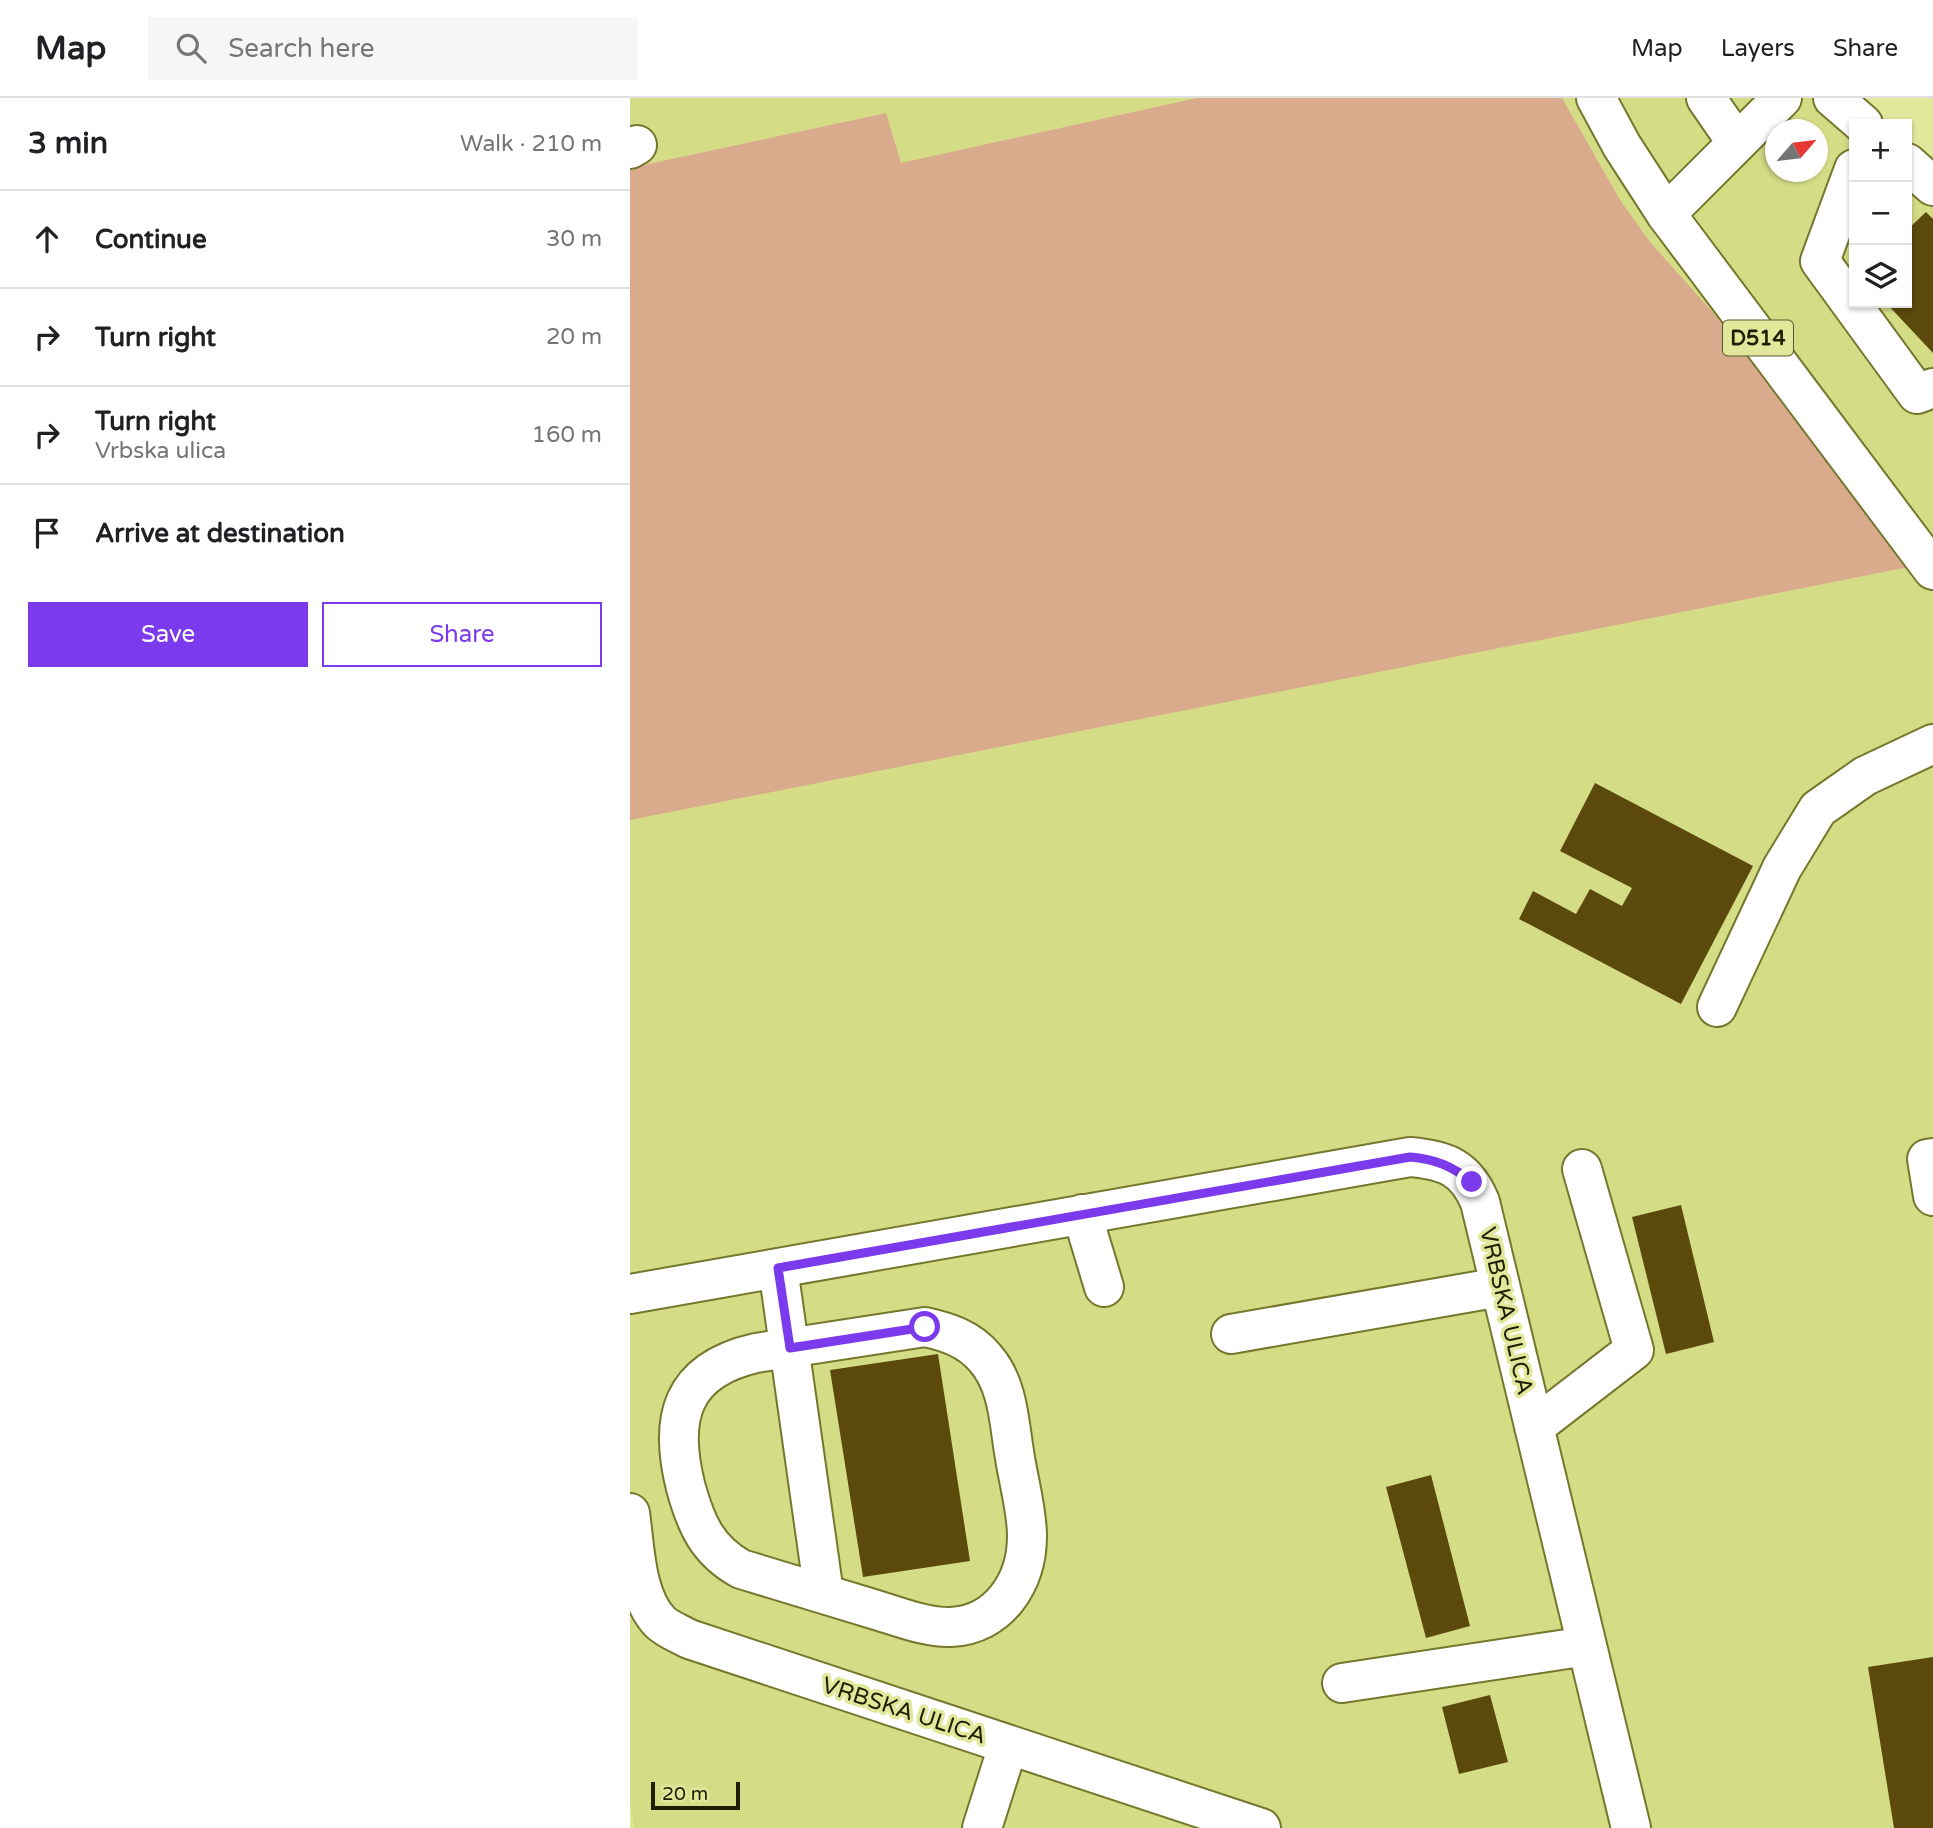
<!DOCTYPE html>
<html lang="en">
<head>
<meta charset="utf-8">
<style>
	body { margin:0; font-family:"Varela Round",sans-serif; background:#f6f6f6; color:#202124 }
	.controls { position:absolute; right:21px; top:21px; display:grid; overflow:hidden; border-radius:0px; box-shadow:0 2px 5px #0004 }
	.controls button { width:63px; height:63px; display:grid; place-items:center; padding:0; border:0; border-bottom:2px solid #e0e0e0; background:#fff; color:#202124; font:35px sans-serif }
	.compass { position:absolute; left:1135px; top:21px; width:63px; height:63px; border-radius:50%; background:#fff; box-shadow:0 2px 5px #0004; rotate:62deg }
	.scale { position:absolute; left:21px; bottom:18px; width:89px; box-sizing:border-box; padding-left:7px; border:4px solid #1e1f01; border-top:0; font-size:19px; line-height:24px; white-space:nowrap; color:#1e1f01; -webkit-text-stroke:5px #e1e89b; paint-order:stroke }
	.stop { position:absolute; width:21px; height:21px; margin:-16px; border:5px solid #7c3aed; border-radius:50%; background:#fff }
	.stop.end { background:#7c3aed; border-color:#fff; box-shadow:0 2px 7px #0008 }
	.list { margin:0; padding:0; list-style:none }
	h2 { display:flex; justify-content:space-between; align-items:center; height:91px; margin:0; padding:0 28px; font-size:30px }
	h2 small { font-size:23px; font-weight:400; color:#757577 }
	.list li { display:grid; grid-template-columns:46px 1fr auto; gap:21px; align-items:center; box-sizing:border-box; height:98px; padding:0 28px; border-top:2px solid #e0e0e0 }
	.list b { display:block; font-size:26px; white-space:nowrap }
	.list p { margin:0; font-size:23px; white-space:nowrap; color:#757577 }
	.list em { font-size:23px; font-style:normal; color:#757577 }
	.actions { display:flex; gap:14px; padding:21px 28px }
	.actions a { flex:1; padding:16px 0; border:2px solid #7c3aed; border-radius:0px; text-align:center; font-size:24px; color:#7c3aed }
	.actions .main { background:#7c3aed; color:#fff }
	.icon { flex:none; width:38px; height:38px; fill:none; stroke:currentColor; stroke-width:2; stroke-linecap:round; stroke-linejoin:round }
	.map { position:relative; flex:none; width:1303px; height:1730px; overflow:hidden }
	header { display:flex; align-items:center; gap:42px; box-sizing:border-box; height:98px; padding:0 35px; background:#fff; border-bottom:2px solid #e0e0e0 }
	header strong { font-size:33px }
	nav { display:flex; gap:38px; margin-inline-start:auto; font-size:24px }
	.search { width:490px; height:63px; background:#f6f6f6; display:flex; align-items:center; gap:18px; box-sizing:border-box; padding:0 24px; border-radius:0px; color:#757577; font-size:26px }
	main { display:flex }
	aside { flex:1; background:#fff }
	.map>svg:first-child { display:block }
</style>
</head>
<body>
<header>
<strong>Map</strong>
<div class="search"><svg class="icon" aria-label="search" viewBox="0 0 24 24"><circle cx="10" cy="10" r="6"/><path d="M15 15l6 6"/></svg>Search here</div>
<nav><a>Map</a><a>Layers</a><a>Share</a></nav>
</header>
<main>
<aside>
<h2>3 min<small>Walk · 210 m</small></h2>
<ul class="list">
<li><svg class="icon" aria-label="ahead" viewBox="0 0 24 24"><path d="M12 20V5M6 11l6-6 6 6"/></svg><div><b>Continue</b></div><em>30 m</em></li>
<li><svg class="icon" aria-label="right" viewBox="0 0 24 24"><path d="M7 20v-9h11M14 6l5 5-5 5"/></svg><div><b>Turn right</b></div><em>20 m</em></li>
<li><svg class="icon" aria-label="right" viewBox="0 0 24 24"><path d="M7 20v-9h11M14 6l5 5-5 5"/></svg><div><b>Turn right</b><p>Vrbska ulica</p></div><em>160 m</em></li>
<li><svg class="icon" aria-label="arrive" viewBox="0 0 24 24"><path d="M6 21V4h12l-3 4 3 4H6"/></svg><div><b>Arrive at destination</b></div></li>
</ul>
<div class="actions"><a class="main">Save</a><a>Share</a></div>
</aside>
<div class="map">
<svg width="1303" height="1730" viewBox="0 0 1303 1730">
	<rect width="100%" height="100%" fill="#e1e89b"/>
	<path fill="#d5dc86" fill-rule="evenodd" d="M 0,0 L 1194,0 L 1224,27 L 1224,205 L 1277,205 L 1277,74 L 1303,98 L 1303,1730 L 4,1730 L 0,1706 ZM 1146,32 L 1188,32 L 1188,74 L 1146,74 Z"/>
	<path fill="#daaa8d" d="M 567,0 L 932,0 L 990,102 L 1020,144 L 1104,238 L 1279,469 L 0,722 L 0,70 L 256,15 L 271,65 Z"/>
	<path fill="#5b4a0c" d="M 1296,114 L 1303,121 L 1303,255 L 1256,205 L 1277,205 L 1277,132 Z
		M 965,685 L 1123,768 L 1051,906 L 889,821 L 903,793 L 946,816 L 960,791 L 992,808 L 1002,790 L 930,753 Z
		M 1051,1107 L 1084,1244 L 1036,1256 L 1002,1119 Z
		M 308,1256 L 340,1463 L 233,1479 L 200,1272 Z
		M 801,1377 L 840,1528 L 796,1540 L 756,1389 Z
		M 1303,1559 L 1303,1730 L 1264,1730 L 1238,1569 Z
		M 860,1597 L 878,1664 L 829,1676 L 812,1609 Z"/>
	<g fill="none" stroke-linecap="round" stroke-linejoin="round">
		<defs>
			<path id="minor" d="M 1076,0 L 1107,45
				M 1203,0 L 1233,26
				M 0,51 L 7,47
				M 1277,65 L 1303,88
				M 1224,71 L 1190,163 L 1287,296 L 1303,290
				M 1036,116 L 1152,0
				M 1087,909 L 1152,770 L 1188,711 L 1235,678 L 1303,646
				M 1303,1060 L 1297,1061 L 1303,1098
				M 452,1116 L 474,1189
				M 148,1170 L 194,1496
				M 0,1196 L 780,1059 C 816,1062 836,1070 850,1104 L 1001,1730
				M 295,1229 C 318,1234 339,1241 355,1260 C 379,1287 379,1326 385,1360 C 389,1385 397,1413 397,1438 C 397,1484 369,1527 321,1529 C 296,1530 267,1518 243,1511 C 199,1498 155,1484 111,1471 C 77,1452 66,1426 56,1390 C 38,1320 51,1272 126,1255 Z
				M 601,1236 L 870,1189
				M 904,1329 L 1004,1252 L 952,1071
				M 0,1415 C 5,1449 5,1498 30,1524 C 37,1531 50,1536 59,1541 L 631,1730
				M 712,1585 L 957,1548
				M 352,1730 L 378,1648"/>
			<path id="major" d="M 966,0 L 992,48 L 1036,116 L 1303,472"/>
		</defs>
		<use href="#minor" stroke="#74782c" stroke-width="42"/>
		<use href="#major" stroke="#74782c" stroke-width="42"/>
		<use href="#minor" stroke="#fff" stroke-width="38"/>
		<use href="#major" stroke="#fff" stroke-width="38"/>
	</g>
	<g fill="none" stroke-linecap="round" stroke-linejoin="round">
		<path stroke="#7c3aed" stroke-width="9" d="M 295,1229 L 160,1250 L 148,1170 L 780,1059 C 805,1061 822,1068 842,1084"/>
	</g>
	<g text-anchor="middle" dominant-baseline="central" stroke-width="7" stroke-linejoin="round" paint-order="stroke">
		<rect fill="#e1e89b" stroke="#585b2f" stroke-width="2" x="1093" y="222.5" width="70" height="35" rx="5"/>
		<g font-size="21" font-weight="bold" fill="#1e1f01">
			<text x="1128" y="240">D514</text>
		</g>
		<g font-size="23" fill="#1e1f01" stroke="#e1e89b">
			<text transform="translate(876 1213) rotate(77)">VRBSKA ULICA</text>
			<text transform="translate(274 1613) rotate(18)">VRBSKA ULICA</text>
		</g>
	</g>
</svg>
<div class="controls">
<button>+</button>
<button>−</button>
<button><svg class="icon" aria-label="layers" viewBox="0 0 24 24"><path d="M12 4l9 5-9 5-9-5zM3 14l9 5 9-5"/></svg></button>
</div>
<svg class="compass" viewBox="-18 -18 36 36"><path d="M0-13l5 13h-10z" fill="#e53935"/><path d="M0 13l5-13h-10z" fill="#757577"/></svg>
<div class="scale">20 m</div>
<div class="stop" style="left:295px;top:1229px"></div>
<div class="stop end" style="left:842px;top:1084px"></div>
</div>
</main>
</body>
</html>
